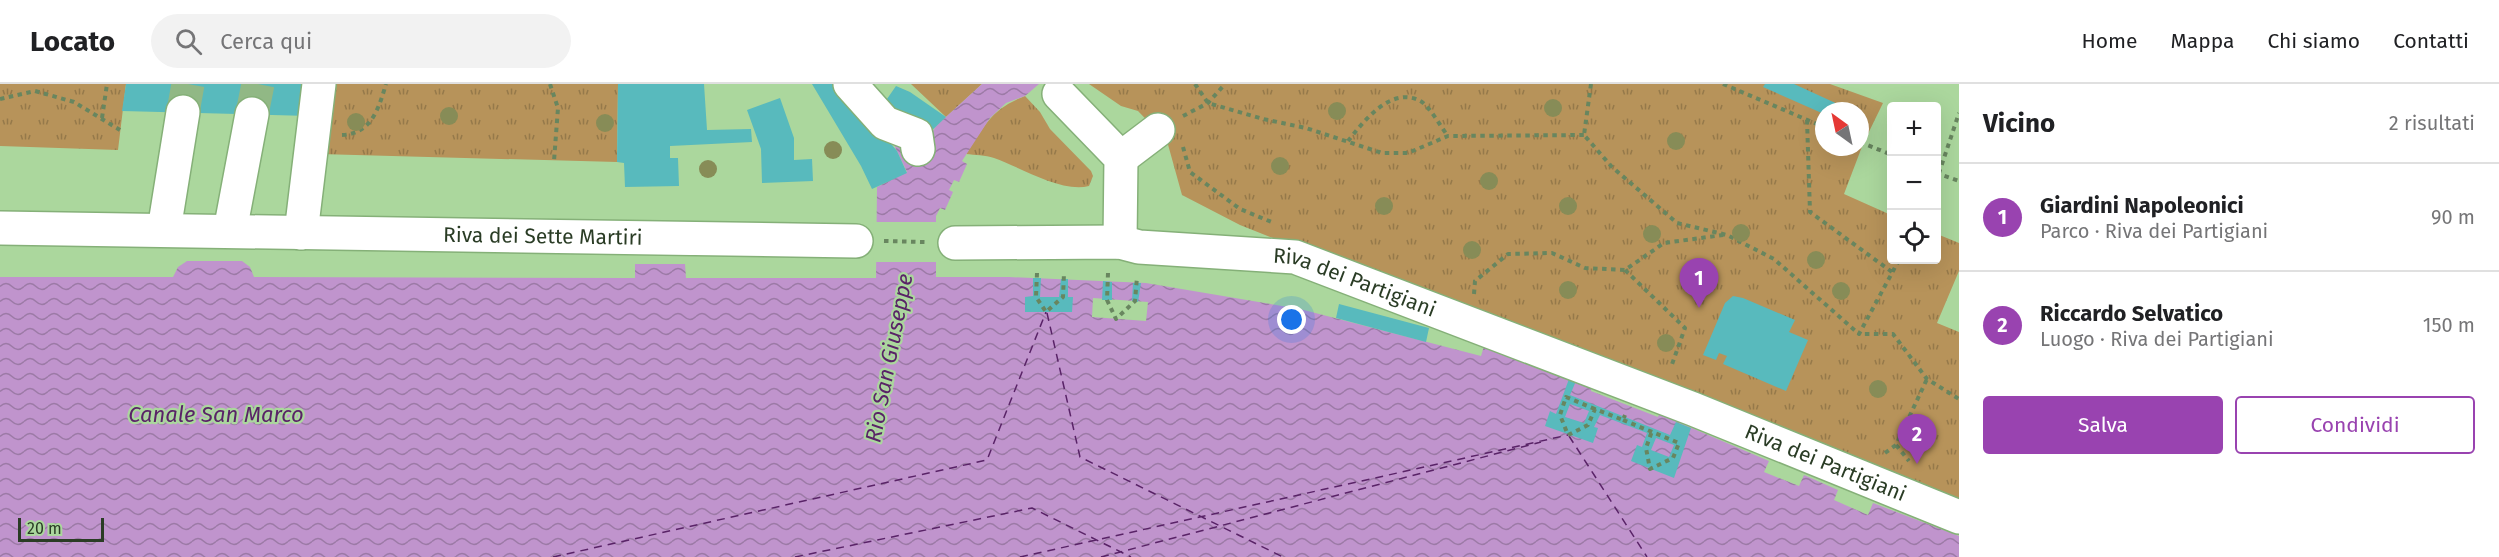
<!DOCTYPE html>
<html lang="it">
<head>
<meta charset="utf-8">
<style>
	body { margin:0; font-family:"Fira Sans",sans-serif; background:#f2f2f2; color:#202124 }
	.controls { position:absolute; right:18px; top:18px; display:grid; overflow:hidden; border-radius:6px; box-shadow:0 6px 24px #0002 }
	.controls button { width:54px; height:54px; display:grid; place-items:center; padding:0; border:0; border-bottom:2px solid #e0e0e0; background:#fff; color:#202124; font:30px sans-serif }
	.compass { position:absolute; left:1815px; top:18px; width:54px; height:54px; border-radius:50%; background:#fff; box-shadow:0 6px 24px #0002; rotate:327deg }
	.scale { position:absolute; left:18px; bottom:15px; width:86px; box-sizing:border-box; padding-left:6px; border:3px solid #2a3c25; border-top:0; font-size:16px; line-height:21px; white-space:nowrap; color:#2a3c25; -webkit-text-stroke:4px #abd79d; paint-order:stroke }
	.you { position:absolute; left:1292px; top:236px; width:21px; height:21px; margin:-15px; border:4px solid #fff; border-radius:50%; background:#1a73e8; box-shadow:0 0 0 9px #1a73e833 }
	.badge { display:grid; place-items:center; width:39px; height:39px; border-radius:50%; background:#9943b0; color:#fff; font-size:20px; font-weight:700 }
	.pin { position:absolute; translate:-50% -50px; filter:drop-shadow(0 2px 3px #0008) }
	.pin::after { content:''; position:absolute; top:32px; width:21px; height:18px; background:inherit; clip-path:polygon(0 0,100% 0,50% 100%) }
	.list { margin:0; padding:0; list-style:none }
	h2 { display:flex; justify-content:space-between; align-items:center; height:78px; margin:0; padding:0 24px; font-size:26px }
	h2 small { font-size:20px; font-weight:400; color:#757577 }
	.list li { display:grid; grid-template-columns:39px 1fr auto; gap:18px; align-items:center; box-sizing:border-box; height:108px; padding:0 24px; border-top:2px solid #e0e0e0 }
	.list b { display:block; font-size:22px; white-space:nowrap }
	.list p { margin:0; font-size:20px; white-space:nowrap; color:#757577 }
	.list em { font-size:20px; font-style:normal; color:#757577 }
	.actions { display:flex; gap:12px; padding:18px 24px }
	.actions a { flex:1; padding:14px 0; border:2px solid #9943b0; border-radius:6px; text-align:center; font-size:21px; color:#9943b0 }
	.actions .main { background:#9943b0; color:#fff }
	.icon { flex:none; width:33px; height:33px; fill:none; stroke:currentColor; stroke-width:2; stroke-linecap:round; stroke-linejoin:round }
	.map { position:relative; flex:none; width:1959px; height:473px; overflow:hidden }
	header { display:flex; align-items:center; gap:36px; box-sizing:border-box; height:84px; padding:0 30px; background:#fff; border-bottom:2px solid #e0e0e0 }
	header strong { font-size:28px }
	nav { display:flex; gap:33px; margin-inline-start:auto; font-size:21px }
	.search { width:420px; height:54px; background:#f2f2f2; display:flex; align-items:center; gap:15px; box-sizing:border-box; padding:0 21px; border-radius:33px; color:#757577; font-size:22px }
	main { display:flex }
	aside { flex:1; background:#fff }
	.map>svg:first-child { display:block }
</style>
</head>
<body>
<header>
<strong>Locato</strong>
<div class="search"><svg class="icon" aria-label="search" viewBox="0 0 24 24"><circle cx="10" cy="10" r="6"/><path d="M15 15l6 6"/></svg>Cerca qui</div>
<nav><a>Home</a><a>Mappa</a><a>Chi siamo</a><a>Contatti</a></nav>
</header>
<main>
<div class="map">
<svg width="1959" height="473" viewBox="0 0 1959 473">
	<defs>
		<pattern id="park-tufts" width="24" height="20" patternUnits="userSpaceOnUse" patternTransform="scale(1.5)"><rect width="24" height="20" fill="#b7935a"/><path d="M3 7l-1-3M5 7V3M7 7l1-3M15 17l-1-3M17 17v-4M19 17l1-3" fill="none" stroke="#95794a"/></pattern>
		<pattern id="water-waves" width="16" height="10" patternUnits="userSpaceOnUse" patternTransform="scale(1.5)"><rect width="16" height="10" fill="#c094cd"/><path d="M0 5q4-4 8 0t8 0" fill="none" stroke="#9c7aa6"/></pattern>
	</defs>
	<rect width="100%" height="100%" fill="#abd79d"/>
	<path fill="url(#park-tufts)" fill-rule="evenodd" d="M 0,0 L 126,0 L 118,66 L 0,62 Z
		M 326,0 L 618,0 L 617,78 L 319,70 Z
		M 911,0 L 982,0 L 946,33 Z
		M 1089,0 L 1830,0 L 1883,19 L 1863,60 L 1844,110 L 1891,131 L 1892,176 L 1936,176 L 1937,150 L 1959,159 L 1959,187 L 1937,239 L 1959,248 L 1959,425 L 1240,141 L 1182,111 L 1167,57 L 1138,27 L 1121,22 ZM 1824,27 L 1860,27 L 1860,63 L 1824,63 Z
		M 1025,12 L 1040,28 L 1050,45 L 1091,87 L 1093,92 L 1089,102 C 1061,109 1020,83 994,74 C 985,71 975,71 966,70 C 985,41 991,25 1025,12 Z"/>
	<path fill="url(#water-waves)" d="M 982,0 L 1039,0 L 1025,12 L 1006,19 L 990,34 L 962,77 L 967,80 L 959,98 L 954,96 L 949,106 L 953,108 L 945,126 L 940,124 L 936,132 L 936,193 L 1009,193 L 1146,199 L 1300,225 L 1481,272 L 1485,259 L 1591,304 L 1591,307 L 1658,333 L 1659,330 L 1769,377 L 1764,388 L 1799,402 L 1804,391 L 1838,406 L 1834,416 L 1868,431 L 1873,419 L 1959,452 L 1959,473 L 0,473 L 0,193 L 173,193 L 178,183 L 187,177 L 242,177 L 250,183 L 254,193 L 635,194 L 635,180 L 685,180 L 686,194 L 876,194 L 877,103 L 907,88 L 894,61 L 909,54 L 918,72 L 936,42 Z"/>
	<path fill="#abd79d" d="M 874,138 L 939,138 L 939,178 L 873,178 Z
		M 1093,214 L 1148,218 L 1146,237 L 1092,233 Z"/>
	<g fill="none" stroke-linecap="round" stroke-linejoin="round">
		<path stroke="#592367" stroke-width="1.5" stroke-dasharray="8 6" stroke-linecap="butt" d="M 1047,229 L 1080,373 L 1283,473
			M 1569,352 L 1647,473
			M 553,473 L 987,376 L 1046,228
			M 795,473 L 1032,424 L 1131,473
			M 1020,473 L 1568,351
			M 1101,473 L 1541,358"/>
	</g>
	<path fill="#58babd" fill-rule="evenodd" d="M 126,0 L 315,0 L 309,32 L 122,27 Z
		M 618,0 L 704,0 L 707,46 L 751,45 L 752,58 L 670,62 L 670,74 L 678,74 L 679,102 L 625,103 L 624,79 L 617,78 Z
		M 812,0 L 842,0 L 897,67 L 907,89 L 872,105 L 861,82 Z
		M 1765,0 L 1794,0 L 1853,27 L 1824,27 L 1824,30 L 1763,3 Z
		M 896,2 L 910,8 L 946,33 L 926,52 L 880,25 Z
		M 780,14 L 794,54 L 794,76 L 812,75 L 813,97 L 762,99 L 761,65 L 747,26 Z
		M 1033,194 L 1041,194 L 1040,213 L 1059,213 L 1061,195 L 1068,195 L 1068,213 L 1073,213 L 1072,228 L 1025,228 L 1025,213 L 1033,212 Z
		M 1103,197 L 1112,198 L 1112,216 L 1102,216 Z
		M 1133,199 L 1141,199 L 1138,218 L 1132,217 Z
		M 1733,212 L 1743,214 L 1795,236 L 1789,248 L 1808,256 L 1786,307 L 1723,280 L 1727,272 L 1719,269 L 1716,276 L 1703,271 L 1725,219 Z
		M 1339,220 L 1429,244 L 1426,258 L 1336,234 Z
		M 1569,295 L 1576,297 L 1570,311 L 1670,351 L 1676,338 L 1691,344 L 1674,394 L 1631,377 L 1637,361 L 1642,363 L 1647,349 L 1600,331 L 1594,343 L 1598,344 L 1593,359 L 1545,342 L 1550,327 L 1556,330 ZM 1570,320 L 1589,327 L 1584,339 L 1565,333 ZM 1656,354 L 1674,361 L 1669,373 L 1651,366 Z"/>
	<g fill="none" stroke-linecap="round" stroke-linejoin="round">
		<path stroke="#91b885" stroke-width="33" stroke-dasharray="33 16" stroke-linecap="butt" d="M 183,28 L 188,0
			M 252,30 L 258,0"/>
		<defs>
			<g id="minor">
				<path d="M 850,0 L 885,39 L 916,51 L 918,65"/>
				<path d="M 1059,10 L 1121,74 L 1120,158"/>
				<path d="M 1121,74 L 1158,46"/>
				<path id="s1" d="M 0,144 L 856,157"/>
				<path d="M 164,146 L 183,28"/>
				<path d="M 230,147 L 252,30"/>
				<path d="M 301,149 L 319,0"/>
				<path id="s2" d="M 955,159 L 1120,158 L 1139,163 L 1295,173 L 1693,325 L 1959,433"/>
			</g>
		</defs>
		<use href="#minor" stroke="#85b078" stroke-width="36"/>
		<path stroke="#68865f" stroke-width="4" stroke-dasharray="4.5 4.5" stroke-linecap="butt" d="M 550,0 L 558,24 L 554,77
			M 1195,0 L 1208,19 L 1263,35 L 1306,44 L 1382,69 L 1408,69 L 1448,52 L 1584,51
			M 1591,0 L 1584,51 L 1612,83 L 1677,139 L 1727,151 L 1774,175 L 1859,250
			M 1723,0 L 1824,43
			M 0,15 L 35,7 L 74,18 L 120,46
			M 1183,32 L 1208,19 L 1225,0
			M 102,34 L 107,0
			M 1807,36 L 1810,128 L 1892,188
			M 342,51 C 372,50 379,23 386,0
			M 1348,57 C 1364,37 1392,0 1422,18 C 1432,26 1440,42 1448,52
			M 1860,58 L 1892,71
			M 1183,63 L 1190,88 L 1240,125 L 1274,139
			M 1936,89 L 1959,97
			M 1936,98 L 1959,29
			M 884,157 L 925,158
			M 1899,176 L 1859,250 L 1893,250 L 1927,295 L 1959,315
			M 1625,186 L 1685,244 L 1671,283
			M 1037,189 L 1036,213 L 1046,228 L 1063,213 L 1064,189
			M 1108,189 L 1107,216 L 1116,235 L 1135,217 L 1137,193
			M 1474,210 L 1475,197 L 1508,170 L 1552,169 L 1585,184 L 1625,186 L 1664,159 L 1723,151
			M 1595,325 L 1566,313 L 1560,331 L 1568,351 L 1588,341 L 1595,325 L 1623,336 L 1625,331
			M 1623,336 L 1679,359 L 1673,374 L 1650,385 L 1646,364 L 1652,347
			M 1896,361 L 1909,377
			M 1885,369 L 1896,361 L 1927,295"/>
		<use href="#minor" stroke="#fff" stroke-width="33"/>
	</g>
	<g fill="#878c57">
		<circle cx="1553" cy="24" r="9"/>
		<circle cx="1337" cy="27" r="9"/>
		<circle cx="449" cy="32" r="9"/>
		<circle cx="356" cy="38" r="9"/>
		<circle cx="605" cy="39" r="9"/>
		<circle cx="1676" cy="57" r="9"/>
		<circle cx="833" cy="66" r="9"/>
		<circle cx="1280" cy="82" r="9"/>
		<circle cx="708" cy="85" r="9"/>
		<circle cx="1489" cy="97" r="9"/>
		<circle cx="1384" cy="122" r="9"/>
		<circle cx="1568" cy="122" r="9"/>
		<circle cx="1741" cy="149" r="9"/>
		<circle cx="1652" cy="150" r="9"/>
		<circle cx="1472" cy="166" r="9"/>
		<circle cx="1816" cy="176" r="9"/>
		<circle cx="1568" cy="206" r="9"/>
		<circle cx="1841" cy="207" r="9"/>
		<circle cx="1666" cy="259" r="9"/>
		<circle cx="1878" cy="305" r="9"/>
	</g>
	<g text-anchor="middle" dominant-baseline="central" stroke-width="4.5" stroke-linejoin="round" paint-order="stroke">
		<g font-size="21" fill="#2a3c25" stroke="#abd79d">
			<text stroke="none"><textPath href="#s1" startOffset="543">Riva dei Sette Martiri</textPath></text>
			<text stroke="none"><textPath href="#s2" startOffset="405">Riva dei Partigiani</textPath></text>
			<text stroke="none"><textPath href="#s2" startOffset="910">Riva dei Partigiani</textPath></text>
		</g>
		<g font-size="22" font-style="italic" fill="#592367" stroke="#abd79d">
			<text transform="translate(889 274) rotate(-79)">Rio San Giuseppe</text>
			<text x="216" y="330">Canale San Marco</text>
		</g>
	</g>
</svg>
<div class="controls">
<button>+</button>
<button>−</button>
<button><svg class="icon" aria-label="locate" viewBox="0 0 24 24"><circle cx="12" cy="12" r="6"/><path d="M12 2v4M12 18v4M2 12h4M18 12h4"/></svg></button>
</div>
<svg class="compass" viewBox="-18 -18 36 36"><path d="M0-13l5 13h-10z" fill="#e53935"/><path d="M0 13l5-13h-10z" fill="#757577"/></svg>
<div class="scale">20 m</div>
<div class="you"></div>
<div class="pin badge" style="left:1699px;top:224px">1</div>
<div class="pin badge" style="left:1917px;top:380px">2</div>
</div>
<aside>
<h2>Vicino<small>2 risultati</small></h2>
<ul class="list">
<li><span class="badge">1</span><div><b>Giardini Napoleonici</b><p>Parco · Riva dei Partigiani</p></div><em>90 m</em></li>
<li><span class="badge">2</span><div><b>Riccardo Selvatico</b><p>Luogo · Riva dei Partigiani</p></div><em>150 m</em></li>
</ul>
<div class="actions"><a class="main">Salva</a><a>Condividi</a></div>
</aside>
</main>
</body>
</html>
